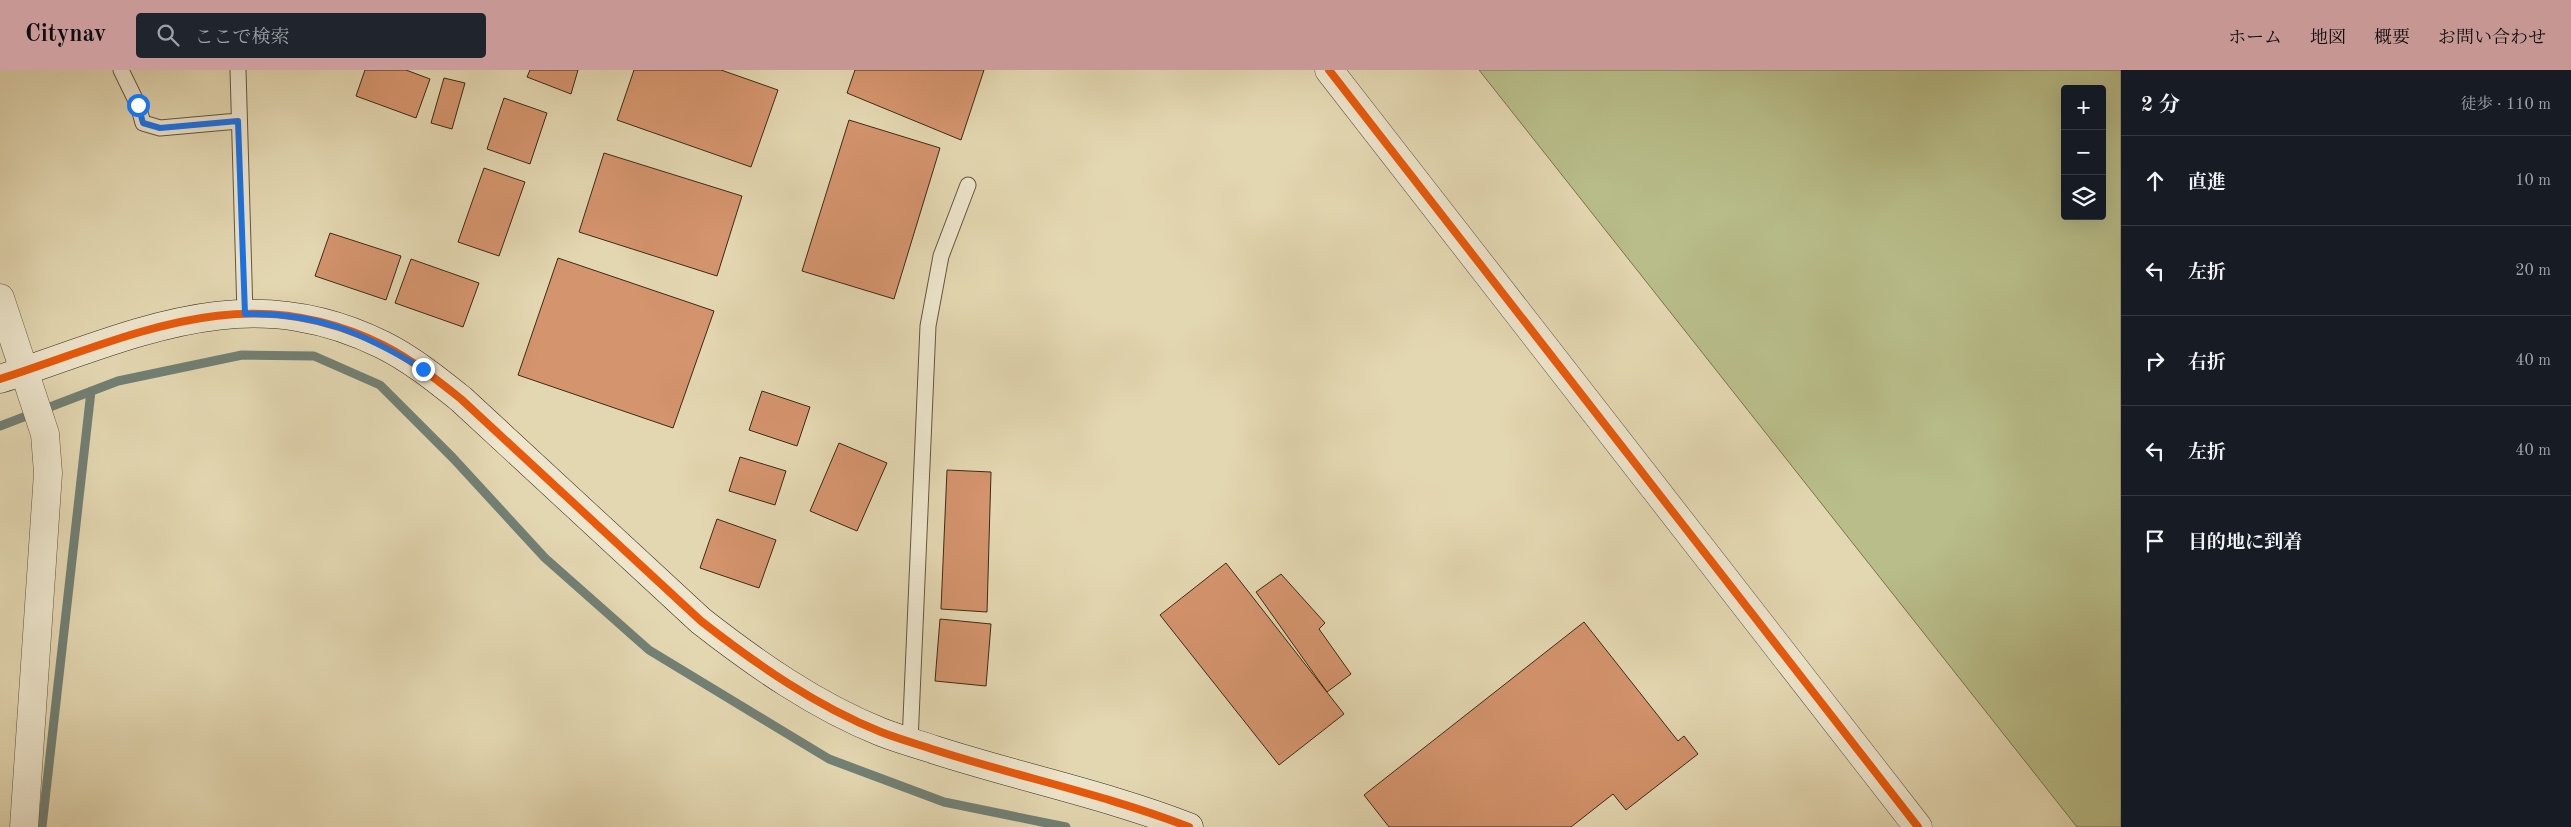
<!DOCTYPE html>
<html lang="ja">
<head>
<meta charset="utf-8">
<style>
	body { margin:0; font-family:"Old Standard TT","Noto Serif JP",serif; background:#20242c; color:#f1f3f6 }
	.controls { position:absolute; right:15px; top:15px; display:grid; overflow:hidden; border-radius:5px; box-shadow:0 5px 20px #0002 }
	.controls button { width:45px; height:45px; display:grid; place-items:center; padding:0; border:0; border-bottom:1px solid #363941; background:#171b24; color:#f1f3f6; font:25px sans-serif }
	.stop { position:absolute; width:15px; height:15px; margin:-11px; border:4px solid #1a73e8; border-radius:50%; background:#fff }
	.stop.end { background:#1a73e8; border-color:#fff; box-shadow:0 1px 5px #0008 }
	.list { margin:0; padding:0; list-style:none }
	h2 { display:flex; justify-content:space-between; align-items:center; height:65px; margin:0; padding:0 20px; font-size:21px }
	h2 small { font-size:16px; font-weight:400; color:#9ea1a6 }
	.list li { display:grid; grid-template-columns:32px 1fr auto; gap:15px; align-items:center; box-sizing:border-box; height:90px; padding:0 20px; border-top:1px solid #363941 }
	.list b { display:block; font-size:19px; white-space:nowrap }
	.list em { font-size:16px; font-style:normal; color:#9ea1a6 }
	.icon { flex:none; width:28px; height:28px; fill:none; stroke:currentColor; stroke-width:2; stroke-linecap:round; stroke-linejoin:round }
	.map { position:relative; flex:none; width:2121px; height:757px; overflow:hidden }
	header { display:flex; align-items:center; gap:30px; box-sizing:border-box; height:70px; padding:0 25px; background:#c59692; color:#111 }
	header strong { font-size:24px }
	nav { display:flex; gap:28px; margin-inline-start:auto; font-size:18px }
	.search { width:350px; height:45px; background:#20242c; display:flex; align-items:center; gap:12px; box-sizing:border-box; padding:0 18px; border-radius:5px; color:#9ea1a6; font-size:19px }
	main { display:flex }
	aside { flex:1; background:#171b24 }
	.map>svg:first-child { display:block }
</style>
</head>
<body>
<header>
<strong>Citynav</strong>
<div class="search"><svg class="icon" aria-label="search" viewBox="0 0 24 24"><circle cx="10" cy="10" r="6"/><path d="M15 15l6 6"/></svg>ここで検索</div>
<nav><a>ホーム</a><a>地図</a><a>概要</a><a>お問い合わせ</a></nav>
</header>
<main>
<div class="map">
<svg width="2121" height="757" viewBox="0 0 2121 757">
	<rect width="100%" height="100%" fill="#e3d7b1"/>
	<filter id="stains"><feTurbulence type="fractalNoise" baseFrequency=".004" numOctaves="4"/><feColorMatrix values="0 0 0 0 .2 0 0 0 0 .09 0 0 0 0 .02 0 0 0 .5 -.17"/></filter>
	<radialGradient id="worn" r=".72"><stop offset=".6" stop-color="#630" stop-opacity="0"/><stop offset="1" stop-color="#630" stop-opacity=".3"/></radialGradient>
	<path fill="#b8bd89" stroke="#7a7450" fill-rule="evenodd" d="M 1479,0 L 2121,0 L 2121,757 L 2077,757 ZM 2065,19 L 2102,19 L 2102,146 L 2065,146 Z"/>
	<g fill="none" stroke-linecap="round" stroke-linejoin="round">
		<path stroke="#728075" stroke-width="9" d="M 0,356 L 118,311 L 242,285 L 314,286 L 380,315 L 453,388 L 545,488 L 649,580 L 829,689 L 944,732 L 1066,757
			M 42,757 L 91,321"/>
	</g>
	<path fill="#d4946d" stroke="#3b2b16" d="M 365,0 L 406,0 L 430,9 L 416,48 L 356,26 Z
		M 530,0 L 578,0 L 571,24 L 527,7 Z
		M 634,0 L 721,0 L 778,20 L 751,97 L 617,50 Z
		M 855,0 L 984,0 L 961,70 L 847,23 Z
		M 444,8 L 465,13 L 452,59 L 431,53 Z
		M 504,28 L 547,43 L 530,94 L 487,79 Z
		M 849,50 L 940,78 L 894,229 L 802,201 Z
		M 604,83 L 742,126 L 717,206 L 579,162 Z
		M 484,98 L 525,112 L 499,186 L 458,172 Z
		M 330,163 L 401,186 L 386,230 L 315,206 Z
		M 558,188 L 714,241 L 673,358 L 518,305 Z
		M 411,189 L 479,213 L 463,257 L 395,233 Z
		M 762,321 L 810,337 L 797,376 L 749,360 Z
		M 839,373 L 887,393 L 857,461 L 810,441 Z
		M 740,387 L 786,401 L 775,435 L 729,421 Z
		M 947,400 L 991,402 L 987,542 L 941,539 Z
		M 717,449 L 776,470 L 759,518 L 700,498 Z
		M 1226,493 L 1344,644 L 1279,695 L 1160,545 Z
		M 1281,504 L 1325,553 L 1319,559 L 1351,604 L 1327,622 L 1256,522 Z
		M 940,549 L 991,554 L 986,616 L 935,611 Z
		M 1584,552 L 1678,671 L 1684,666 L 1698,684 L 1626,740 L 1613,724 L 1571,757 L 1389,757 L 1364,725 Z"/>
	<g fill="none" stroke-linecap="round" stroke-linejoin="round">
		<defs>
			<path id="lane" d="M 121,0 L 138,35 L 143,53 L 160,58 L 238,51
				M 238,0 L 245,244
				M 910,672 L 928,256 L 941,186 L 968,115"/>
			<path id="street" d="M 1329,0 L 1918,757
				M 0,228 L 45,364 L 48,403 L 24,757"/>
			<path id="secondary" d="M 0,309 C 133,266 245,206 383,275 C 411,289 436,309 461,329 L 701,551 C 756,594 816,636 881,662 C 899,669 917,674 935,680 C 1019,707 1107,725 1189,757"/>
		</defs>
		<use href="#lane" stroke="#65563d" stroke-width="17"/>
		<use href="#street" stroke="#65563d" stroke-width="29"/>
		<use href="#secondary" stroke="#3b2b16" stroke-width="29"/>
		<use href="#lane" stroke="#ede5cc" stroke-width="15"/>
		<use href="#street" stroke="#ede5cc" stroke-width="28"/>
		<use href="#secondary" stroke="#ede5cc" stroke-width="28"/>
		<defs>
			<path id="cycleway" d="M 1329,0 L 1918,757
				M 0,309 C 133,266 245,206 383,275 C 411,289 436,309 461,329 L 701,551 C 756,594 816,636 881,662 C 899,669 917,674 935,680 C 1019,707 1107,725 1189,757"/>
		</defs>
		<use href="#cycleway" stroke="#ede5cc" stroke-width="11"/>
		<use href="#cycleway" stroke="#e8590c" stroke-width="8"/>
	</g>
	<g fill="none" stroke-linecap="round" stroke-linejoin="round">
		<path stroke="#1a73e8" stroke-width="6" d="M 138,35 L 143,53 L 160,58 L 238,51 L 245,244 C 316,242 363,263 423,299"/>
	</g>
	<rect width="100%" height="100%" filter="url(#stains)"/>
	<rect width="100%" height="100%" fill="url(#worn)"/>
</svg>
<div class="controls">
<button>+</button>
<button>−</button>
<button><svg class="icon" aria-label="layers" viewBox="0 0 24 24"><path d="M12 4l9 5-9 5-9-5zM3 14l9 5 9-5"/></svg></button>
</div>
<div class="stop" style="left:138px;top:35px"></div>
<div class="stop end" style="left:423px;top:299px"></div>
</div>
<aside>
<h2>2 分<small>徒歩 · 110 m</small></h2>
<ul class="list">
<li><svg class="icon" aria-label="ahead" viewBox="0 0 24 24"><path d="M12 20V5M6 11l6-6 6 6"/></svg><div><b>直進</b></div><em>10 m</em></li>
<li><svg class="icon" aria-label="left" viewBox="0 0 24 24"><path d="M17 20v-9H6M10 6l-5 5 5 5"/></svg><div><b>左折</b></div><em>20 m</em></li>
<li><svg class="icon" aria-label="right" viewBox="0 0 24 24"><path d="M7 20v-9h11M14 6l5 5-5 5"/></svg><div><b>右折</b></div><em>40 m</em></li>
<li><svg class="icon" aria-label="left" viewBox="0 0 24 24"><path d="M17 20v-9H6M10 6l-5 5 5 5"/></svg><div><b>左折</b></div><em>40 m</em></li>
<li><svg class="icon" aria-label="arrive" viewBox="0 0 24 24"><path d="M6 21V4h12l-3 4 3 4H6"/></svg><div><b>目的地に到着</b></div></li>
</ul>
</aside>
</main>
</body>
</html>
